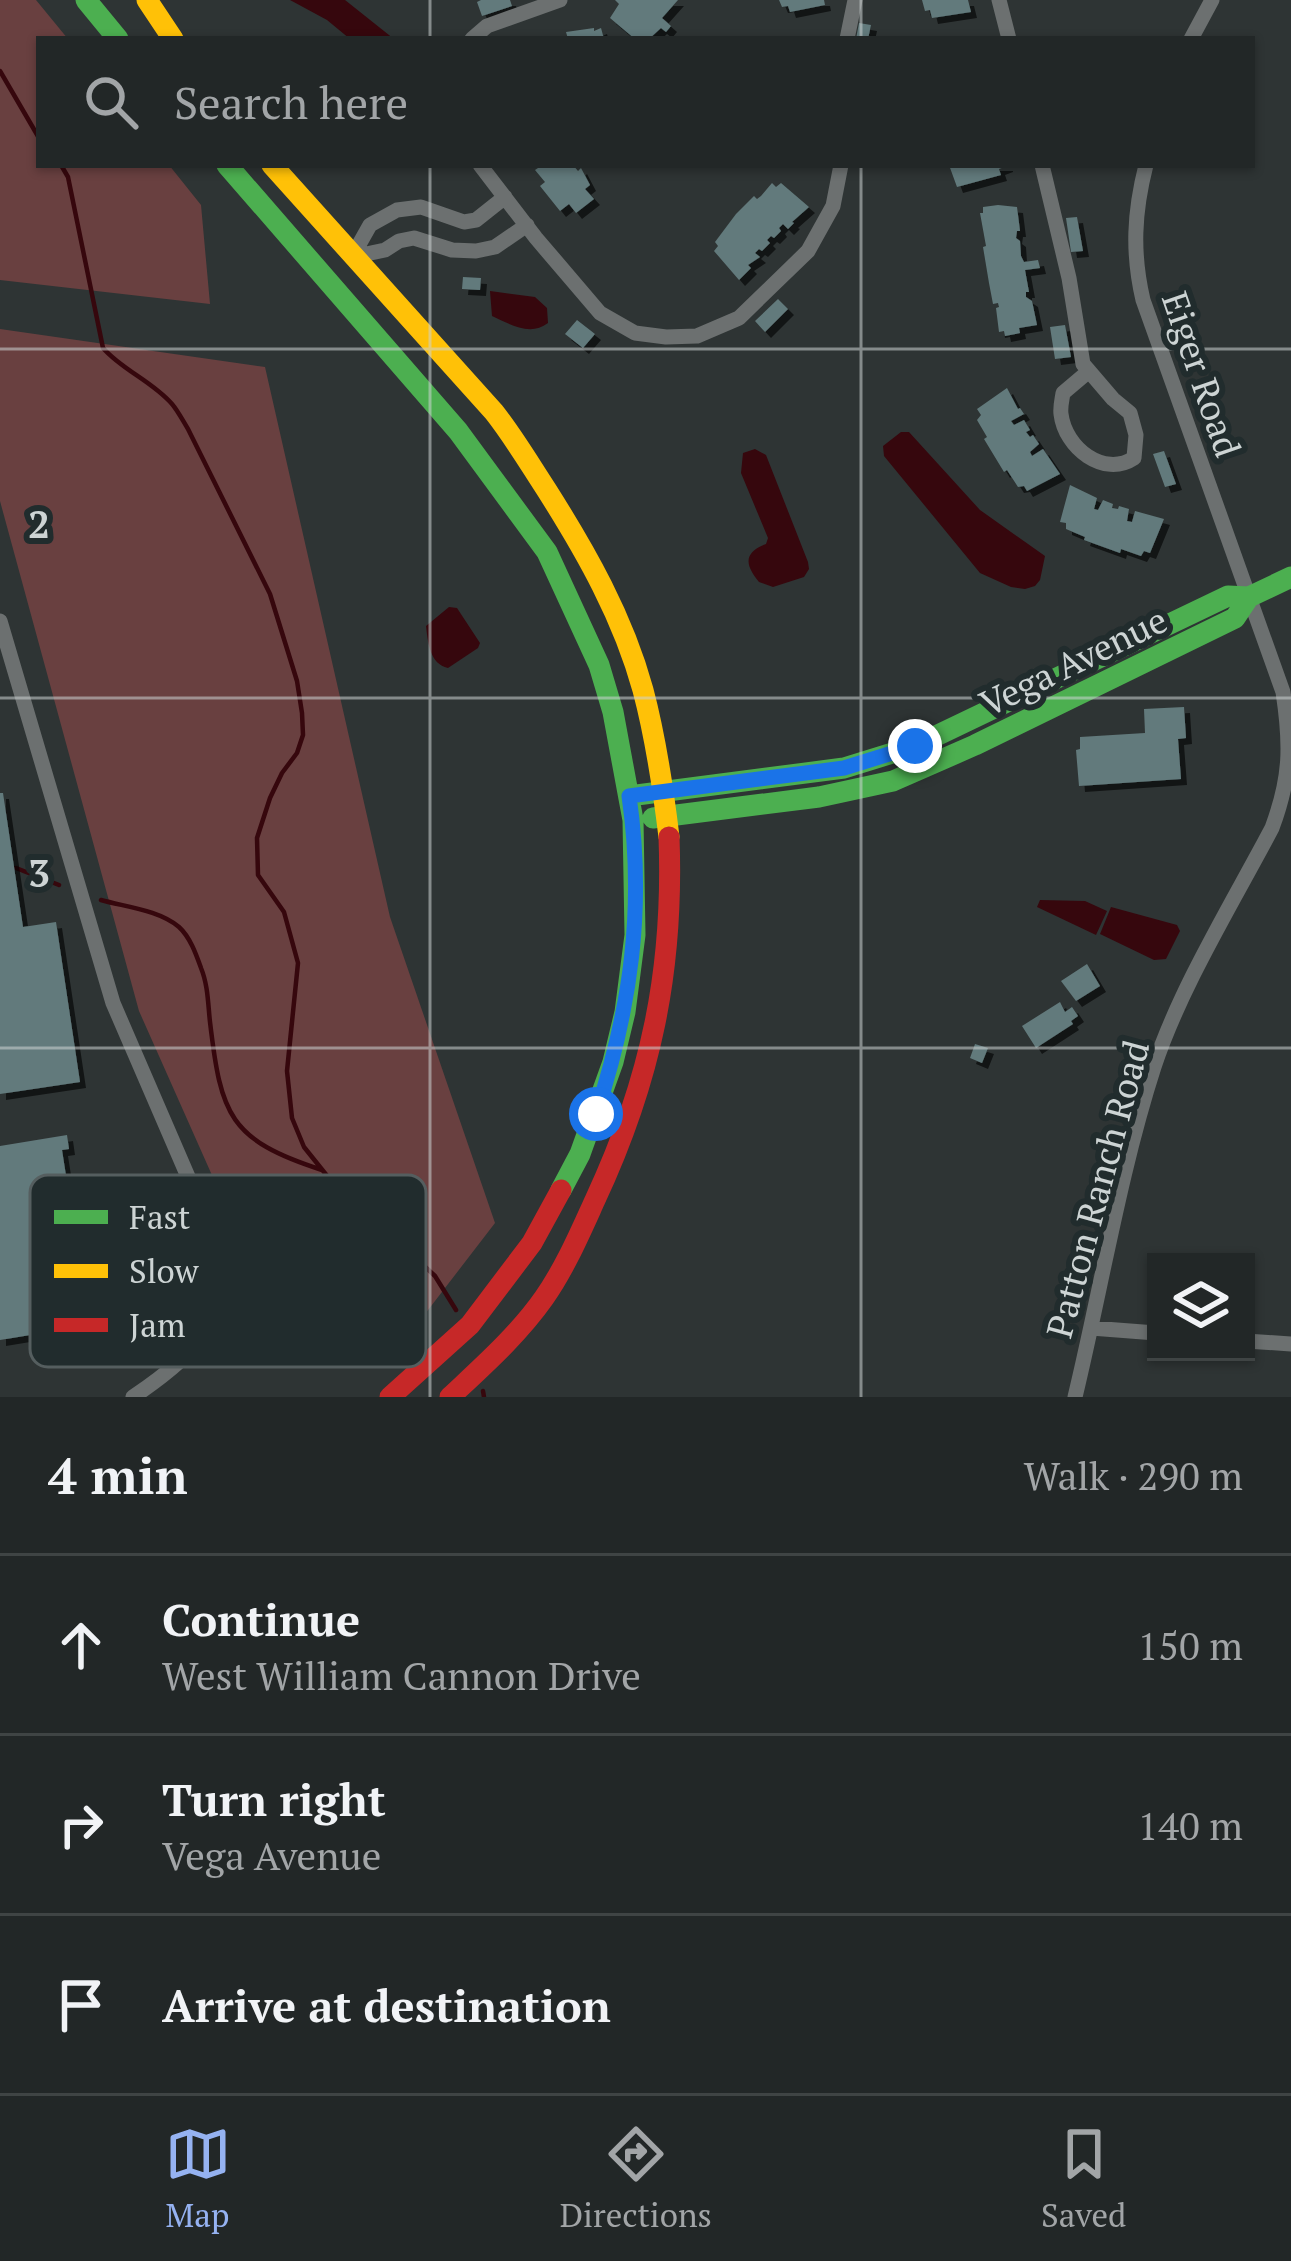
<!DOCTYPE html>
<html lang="en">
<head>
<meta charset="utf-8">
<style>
	body { margin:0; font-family:"PT Serif",serif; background:#2e3333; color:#f1f3f6 }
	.controls { position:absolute; right:36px; bottom:36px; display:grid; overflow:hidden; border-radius:0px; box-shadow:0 3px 9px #0004 }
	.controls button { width:108px; height:108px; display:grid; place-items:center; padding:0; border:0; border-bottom:3px solid #3f4444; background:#222727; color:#f1f3f6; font:60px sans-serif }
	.stop { position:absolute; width:36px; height:36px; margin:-27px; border:9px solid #1a73e8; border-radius:50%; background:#fff }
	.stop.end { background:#1a73e8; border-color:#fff; box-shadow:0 3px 12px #0008 }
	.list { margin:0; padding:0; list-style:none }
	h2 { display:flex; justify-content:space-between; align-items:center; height:156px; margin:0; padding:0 48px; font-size:51px }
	h2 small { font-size:39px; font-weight:400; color:#a2a5a7 }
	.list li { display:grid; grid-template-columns:78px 1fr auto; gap:36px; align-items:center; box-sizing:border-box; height:180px; padding:0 48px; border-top:3px solid #3f4444 }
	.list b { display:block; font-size:45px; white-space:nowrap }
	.list p { margin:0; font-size:39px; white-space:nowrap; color:#a2a5a7 }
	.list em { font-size:39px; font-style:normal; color:#a2a5a7 }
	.icon { flex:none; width:66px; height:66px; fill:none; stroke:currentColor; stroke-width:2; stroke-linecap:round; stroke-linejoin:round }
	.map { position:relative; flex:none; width:1291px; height:1397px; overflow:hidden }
	.search { position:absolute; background:#222727; box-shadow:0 3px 9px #0004; left:36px; right:36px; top:36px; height:132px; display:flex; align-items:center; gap:30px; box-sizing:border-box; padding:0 42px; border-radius:0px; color:#a2a5a7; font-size:45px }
	.sheet { height:696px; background:#222727 }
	nav { display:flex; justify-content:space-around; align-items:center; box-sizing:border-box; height:168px; border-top:3px solid #3f4444; background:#222727; font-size:33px; color:#a2a5a7 }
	nav a { display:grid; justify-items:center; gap:6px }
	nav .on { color:#95b2f1 }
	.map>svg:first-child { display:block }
</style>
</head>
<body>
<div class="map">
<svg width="1291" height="1397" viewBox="0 0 1291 1397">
	<defs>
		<filter id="shadow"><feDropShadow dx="6" dy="6" stdDeviation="0" flood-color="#0009"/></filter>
	</defs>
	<rect width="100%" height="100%" fill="#2e3434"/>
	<path fill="#694040" d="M 0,0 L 36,0 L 68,39 L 39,39 L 39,165 L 169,165 L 201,205 L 210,304 L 0,280 Z
		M 0,329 L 265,367 L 390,917 L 495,1223 L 405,1340 L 219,1191 L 139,1011 L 0,501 Z"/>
	<path fill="#36070d" d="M 290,0 L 345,0 L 394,39 L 350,39 L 327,20 Z
		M 490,291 L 535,297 L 547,308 L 548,323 C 530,337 510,324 492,316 Z
		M 901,432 L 909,432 L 980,510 L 1045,556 L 1040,580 L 1035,586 L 1025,589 L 1011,587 L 980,573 L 884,456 L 883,446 Z
		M 755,449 L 766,455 L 808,562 L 809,569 L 804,577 L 773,587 L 759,582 C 745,565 743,553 766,544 L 768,538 L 741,473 L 743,453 Z
		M 449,607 L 457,608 L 480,643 L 478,648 L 448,668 C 430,664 428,643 426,626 Z
		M 1040,900 L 1085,901 L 1107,911 L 1096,935 L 1037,907 Z
		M 1111,907 L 1177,925 L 1180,931 L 1166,959 L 1154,960 L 1100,934 Z"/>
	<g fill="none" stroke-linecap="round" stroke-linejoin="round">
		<path stroke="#36070d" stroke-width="4.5" d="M 0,71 L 39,138
			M 61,165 L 68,177 L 103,348 C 122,370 152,381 172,404 C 178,411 183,421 188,429 L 270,594 L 297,681 L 302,713 L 303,735 L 297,753 L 282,773 L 270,798 L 257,838 L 258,875 L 284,912 L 298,963 L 287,1071 L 292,1118 L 304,1147 L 332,1182 L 352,1227 L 362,1235 L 419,1261 L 435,1276 L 456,1310
			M 16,868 L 59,885
			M 101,900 C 126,907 159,910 179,927 C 190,937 196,954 201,968 C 208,985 208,1004 210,1022 C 221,1115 229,1140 322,1170
			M 236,1253 L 354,1232
			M 483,1391 L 484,1397"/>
	</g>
	<path fill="#627a7c" filter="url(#shadow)" d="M 481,0 L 510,0 L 512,6 L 482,16 L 477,2 Z
		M 615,0 L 678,0 L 662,18 L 671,26 L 666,32 L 661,28 L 649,39 L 635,39 L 610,18 L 619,4 Z
		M 779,0 L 824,0 L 825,5 L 790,12 L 788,6 L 782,7 Z
		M 922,0 L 968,0 L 971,12 L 932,18 L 930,10 L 925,11 Z
		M 859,23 L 871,25 L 868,39 L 856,39 Z
		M 594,28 L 594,31 L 601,28 L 604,39 L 568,39 L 566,32 Z
		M 537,165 L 573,165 L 578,171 L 581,168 L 590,185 L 585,189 L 594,199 L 576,213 L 569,204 L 560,211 L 540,186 L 545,182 L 535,170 L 538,168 Z
		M 949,165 L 1007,165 L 1007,166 L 999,169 L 1001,175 L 957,187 Z
		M 772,183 L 776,187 L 781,183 L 809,207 L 792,222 L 794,223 L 788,229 L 783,224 L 779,228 L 781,231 L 774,238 L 771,236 L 767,240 L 770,243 L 762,251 L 759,249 L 755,253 L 760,257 L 748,265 L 751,268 L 739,280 L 714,251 L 718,246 L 715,242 L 736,214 L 754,196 L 757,199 L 761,196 Z
		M 998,205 L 1017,207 L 1020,231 L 1017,231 L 1016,238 L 1020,241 L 1021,256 L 1024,262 L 1038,260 L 1040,268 L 1025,270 L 1029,292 L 1026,292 L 1026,297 L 1032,301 L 1037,325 L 1019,328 L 1020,333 L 1005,336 L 1004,331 L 999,332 L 996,308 L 999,307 L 998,303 L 993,304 L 989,283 L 983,247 L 986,246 L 980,213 L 983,213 L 983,207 Z
		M 1077,217 L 1083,251 L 1071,252 L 1066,218 Z
		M 463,277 L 481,278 L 480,290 L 462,289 Z
		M 778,299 L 788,309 L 765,332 L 755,321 Z
		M 577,320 L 595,334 L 583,348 L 565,334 Z
		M 1065,325 L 1071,357 L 1055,359 L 1050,327 Z
		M 1007,388 L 1018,409 L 1020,408 L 1024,414 L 1011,421 L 1014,425 L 1024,420 L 1030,430 L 1026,432 L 1030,437 L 1033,435 L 1039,444 L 1030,452 L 1032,456 L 1043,449 L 1060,474 L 1027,491 L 1024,486 L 1018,487 L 1007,470 L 1004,472 L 984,439 L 987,437 L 977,420 L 981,415 L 977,409 Z
		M 1164,451 L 1176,484 L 1165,487 L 1153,454 Z
		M 1070,485 L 1097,498 L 1094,509 L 1098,510 L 1103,500 L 1113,504 L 1112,508 L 1118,509 L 1119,506 L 1129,509 L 1127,521 L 1132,522 L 1135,511 L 1164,519 L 1150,553 L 1144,551 L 1141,556 L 1121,549 L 1120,553 L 1084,540 L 1085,537 L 1066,529 L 1066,523 L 1060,522 Z
		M 1184,707 L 1186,738 L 1178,739 L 1181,779 L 1079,786 L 1076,750 L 1080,749 L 1080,737 L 1145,733 L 1144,709 Z
		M 0,793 L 3,793 L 23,927 L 56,922 L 80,1082 L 0,1094 Z
		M 1087,964 L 1100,986 L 1076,1001 L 1061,981 Z
		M 1060,1002 L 1065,1012 L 1072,1007 L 1078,1016 L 1071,1021 L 1073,1024 L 1036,1048 L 1022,1026 Z
		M 975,1044 L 988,1048 L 982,1063 L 970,1058 Z
		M 67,1135 L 69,1149 L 62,1150 L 87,1310 L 94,1309 L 97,1324 L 0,1340 L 0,1146 Z"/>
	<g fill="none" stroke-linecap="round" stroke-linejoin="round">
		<path stroke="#6c7070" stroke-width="15" d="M 999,0 L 1009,39
			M 472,39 L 487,26 L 560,0
			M 847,39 L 855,0
			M 1191,39 L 1212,0
			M 480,165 L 536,238 L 600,313 L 635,333 L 666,337 L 697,336 L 739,318 L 808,251 L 833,206 L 841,165
			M 1042,165 L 1069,278 L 1083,364 L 1113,399 L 1130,413 L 1136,435 L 1134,458 C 1104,478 1065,448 1061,414 C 1060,407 1062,400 1063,393 L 1089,371
			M 352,257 L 385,250 L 399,241 L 414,238 L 452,250 L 476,251 L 495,247 L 527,225
			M 352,257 L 370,225 L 397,210 L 421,207 L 464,222 L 476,220 L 505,197
			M 0,621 L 113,1003 L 208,1223 C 241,1310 202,1350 133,1397
			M 1091,1328 L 1156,1333
			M 1246,1341 L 1291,1344
			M 1075,1397 C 1101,1289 1120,1172 1154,1067 C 1180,988 1233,902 1272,828 C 1291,777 1291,745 1283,692 L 1143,300 C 1132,253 1134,212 1146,165"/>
		<path stroke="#4caf50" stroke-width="21" d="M 86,0 L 118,39
			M 227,165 L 458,431 L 547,552 L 599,665 L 613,712 L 633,820 L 635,935 L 625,1012 L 613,1062 L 580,1154 L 561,1190
			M 629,796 L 844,768 L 915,746 L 1228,596 L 1249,597 L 1291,577
			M 653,818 L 819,797 L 893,781 L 975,745 L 1235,618 L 1249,597"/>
		<path stroke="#ffc107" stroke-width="21" d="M 147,0 L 173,39
			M 272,165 L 494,412 C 513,436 529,463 546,489 C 586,552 623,617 643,690 C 656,739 663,787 669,837"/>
		<path stroke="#c62828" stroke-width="21" d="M 390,1397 L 470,1325 L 532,1243 L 561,1190
			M 450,1397 C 483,1366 518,1335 544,1298 C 565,1268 580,1233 595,1200 C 651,1080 674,970 669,837"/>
	</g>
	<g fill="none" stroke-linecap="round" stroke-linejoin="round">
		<path stroke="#1a73e8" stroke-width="15" d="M 596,1114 C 631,1008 645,906 629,796 L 844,768 L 915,746"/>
	</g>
	<path fill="none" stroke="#cdd4d4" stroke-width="3" stroke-opacity="0.55" d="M 430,0 L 430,39M 861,0 L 861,39M 430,165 L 430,1397M 861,165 L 861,1397M 0,349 L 1291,349M 0,698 L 1291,698M 0,1048 L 1291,1048"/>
	<g text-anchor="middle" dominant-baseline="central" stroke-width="12" stroke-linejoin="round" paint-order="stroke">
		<g font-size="36" fill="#cdd4d4" stroke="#212c2d">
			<text transform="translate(1202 374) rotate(71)">Eiger Road</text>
			<text transform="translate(1073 661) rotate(-26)">Vega Avenue</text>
			<text transform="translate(1097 1189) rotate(-75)">Patton Ranch Road</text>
		</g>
	</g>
	<rect x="30" y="1175" width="396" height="192" rx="18" fill="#212c2d" stroke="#555e5f" stroke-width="3"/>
	<rect x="54" y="1210" width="54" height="14" fill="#4caf50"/>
	<rect x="54" y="1264" width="54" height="14" fill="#ffc107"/>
	<rect x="54" y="1318" width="54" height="14" fill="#c62828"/>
	<g font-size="33" fill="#cdd4d4">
		<text x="129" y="1229">Fast</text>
		<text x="129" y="1283">Slow</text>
		<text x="129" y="1337">Jam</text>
	</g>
	<g font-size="39" text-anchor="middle" font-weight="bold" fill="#cdd4d4" stroke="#212c2d" stroke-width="12" stroke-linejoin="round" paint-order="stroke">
		<text x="39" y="538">2</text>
		<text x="39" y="887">3</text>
	</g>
</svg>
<div class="controls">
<button><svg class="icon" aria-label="layers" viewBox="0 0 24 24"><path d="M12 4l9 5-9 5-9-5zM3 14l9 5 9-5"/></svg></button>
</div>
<div class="stop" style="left:596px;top:1114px"></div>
<div class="stop end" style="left:915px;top:746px"></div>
<div class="search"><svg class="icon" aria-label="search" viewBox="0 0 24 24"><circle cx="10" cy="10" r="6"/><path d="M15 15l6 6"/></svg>Search here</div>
</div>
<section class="sheet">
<h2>4 min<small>Walk · 290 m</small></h2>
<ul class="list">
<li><svg class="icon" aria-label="ahead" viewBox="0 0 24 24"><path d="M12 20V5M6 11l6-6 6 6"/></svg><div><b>Continue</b><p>West William Cannon Drive</p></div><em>150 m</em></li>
<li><svg class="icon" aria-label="right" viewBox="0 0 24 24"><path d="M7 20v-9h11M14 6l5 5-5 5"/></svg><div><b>Turn right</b><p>Vega Avenue</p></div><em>140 m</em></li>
<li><svg class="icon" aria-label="arrive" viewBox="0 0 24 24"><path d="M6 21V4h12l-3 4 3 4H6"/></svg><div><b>Arrive at destination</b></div></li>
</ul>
</section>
<nav>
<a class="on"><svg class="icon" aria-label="map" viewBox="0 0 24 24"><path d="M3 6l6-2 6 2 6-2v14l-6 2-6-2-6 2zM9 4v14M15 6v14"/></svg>Map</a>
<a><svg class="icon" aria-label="directions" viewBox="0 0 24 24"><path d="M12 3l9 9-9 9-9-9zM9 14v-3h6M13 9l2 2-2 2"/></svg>Directions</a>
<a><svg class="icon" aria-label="saved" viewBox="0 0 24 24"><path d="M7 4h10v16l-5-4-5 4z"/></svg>Saved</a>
</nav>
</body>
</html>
